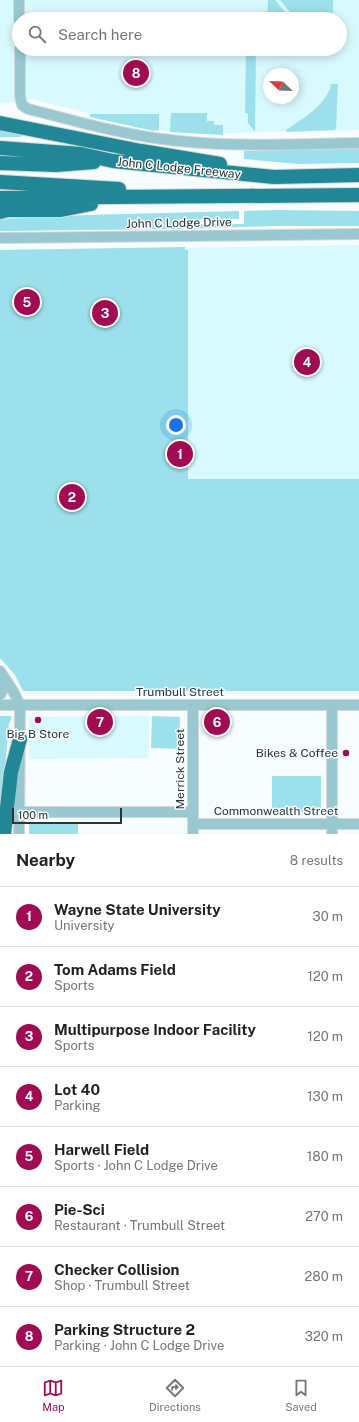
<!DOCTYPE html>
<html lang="en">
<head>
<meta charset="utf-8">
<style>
	body { margin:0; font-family:"Public Sans",sans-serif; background:#f6f6f6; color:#222 }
	.compass { position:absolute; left:263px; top:68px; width:36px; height:36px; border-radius:50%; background:#fff; box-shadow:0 2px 10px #0003; rotate:293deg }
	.scale { position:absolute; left:12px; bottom:10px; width:110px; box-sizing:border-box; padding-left:4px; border:2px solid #293537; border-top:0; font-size:11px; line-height:14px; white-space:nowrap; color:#293537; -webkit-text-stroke:3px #f7fdfe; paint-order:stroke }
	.you { position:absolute; left:176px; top:425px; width:14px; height:14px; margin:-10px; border:3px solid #fff; border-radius:50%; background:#1a73e8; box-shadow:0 0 0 6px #1a73e833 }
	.badge { display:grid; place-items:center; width:26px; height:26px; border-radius:50%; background:#a00b52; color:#fff; font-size:13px; font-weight:700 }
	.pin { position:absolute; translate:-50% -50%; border:2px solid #fff; box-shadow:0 1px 4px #0006 }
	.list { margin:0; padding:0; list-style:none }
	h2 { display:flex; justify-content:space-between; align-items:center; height:52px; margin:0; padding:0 16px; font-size:17px }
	h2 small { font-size:13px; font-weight:400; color:#767676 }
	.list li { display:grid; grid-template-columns:26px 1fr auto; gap:12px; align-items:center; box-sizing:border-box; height:60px; padding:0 16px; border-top:1px solid #e0e0e0 }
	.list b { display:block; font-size:15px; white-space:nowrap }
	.list p { margin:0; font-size:13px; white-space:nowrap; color:#767676 }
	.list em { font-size:13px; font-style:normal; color:#767676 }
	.icon { flex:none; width:22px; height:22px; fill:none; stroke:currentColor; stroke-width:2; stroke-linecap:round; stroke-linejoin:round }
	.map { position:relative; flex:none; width:359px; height:834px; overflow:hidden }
	.search { position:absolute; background:#fff; box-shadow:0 2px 10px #0003; left:12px; right:12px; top:12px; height:44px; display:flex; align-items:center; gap:10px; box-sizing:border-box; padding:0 14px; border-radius:22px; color:#767676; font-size:15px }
	.sheet { height:532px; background:#fff }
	nav { display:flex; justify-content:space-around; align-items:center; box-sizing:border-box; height:56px; border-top:1px solid #e0e0e0; background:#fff; font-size:11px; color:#767676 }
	nav a { display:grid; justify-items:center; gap:2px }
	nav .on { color:#a00b52 }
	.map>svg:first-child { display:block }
</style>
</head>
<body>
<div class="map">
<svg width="359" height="834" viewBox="0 0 359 834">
	<rect width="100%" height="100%" fill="#f7fdfe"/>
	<path fill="#d8f9fe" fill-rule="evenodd" d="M 0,0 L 359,0 L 359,130 L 233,133 L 164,131 L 31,99 L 0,104 ZM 19,19 L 340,19 L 340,49 L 19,49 ZM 269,74 L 293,74 L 293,98 L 269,98 Z
		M 359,245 L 359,691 L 23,691 L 15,675 L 0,658 L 0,251 Z
		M 149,716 L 149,758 L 29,759 L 29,717 Z"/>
	<path fill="#9ce0eb" d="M 268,0 L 275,0 L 291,19 L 267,19 Z
		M 280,0 L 333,0 L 333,19 L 296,19 Z
		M 246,49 L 256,49 L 255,132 L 248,123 L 248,113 L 245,113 Z
		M 331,84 L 338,84 L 336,128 L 335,130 L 287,132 L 286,130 C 302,119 328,104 331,84 Z
		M 171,113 L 207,113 L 207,121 L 214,121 L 214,125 L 223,125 L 223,135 L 170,132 Z
		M 90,114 L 159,114 L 159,130 L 154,131 L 90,117 Z
		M 0,129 L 21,133 L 22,135 L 21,137 L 0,137 Z
		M 359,148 L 359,163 L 298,164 L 244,159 L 244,151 Z
		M 275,210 L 359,211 L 359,226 L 272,226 L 186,229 L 186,224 L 244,224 L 244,211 Z
		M 239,211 L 239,219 L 182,219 L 181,229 L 0,231 L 0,219 L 88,215 Z
		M 185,247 L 185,250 L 188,250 L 188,479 L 359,479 L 359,691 L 23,691 L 15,675 L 0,658 L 0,250 Z
		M 0,716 L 11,716 L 11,719 L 9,724 L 0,824 Z
		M 152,716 L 180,717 L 179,749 L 151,748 Z
		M 272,776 L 321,776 L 321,812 L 272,812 Z
		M 29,824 L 78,824 L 78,834 L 29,834 Z"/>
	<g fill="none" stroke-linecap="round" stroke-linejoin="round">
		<defs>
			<path id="minor" d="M 19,0 L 19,19
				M 20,49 L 20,96 L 22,105 L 28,109 C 72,120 117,133 162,139 C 227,148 294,144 359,143
				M 0,238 L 359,234
				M 0,671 L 13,691 L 20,705 L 19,834
				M 0,695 L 3,690 L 6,681
				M 0,705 L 359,705
				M 19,812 L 193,812
				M 193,824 L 359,824
				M 193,834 L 193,705
				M 332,834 L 332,705"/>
			<path id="highway" d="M 0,123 L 141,151 L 220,164
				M 0,148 L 81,154 L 113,161 L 274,177 L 359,175
				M 0,163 L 56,165 L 94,162
				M 0,182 L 119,189
				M 0,198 L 359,195
				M 0,212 L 8,210 L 61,210 L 91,204
				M 4,834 L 11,772 L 20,739"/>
		</defs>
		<use href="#minor" stroke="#d2d9da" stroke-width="12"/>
		<use href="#highway" stroke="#d2d9da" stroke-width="16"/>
		<use href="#minor" stroke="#99c8d1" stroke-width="10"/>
		<use href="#highway" stroke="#218796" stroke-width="14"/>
	</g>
	<g fill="#a00b52" stroke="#f7fdfe" stroke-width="1.5">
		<circle cx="38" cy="720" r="4"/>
		<circle cx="346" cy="753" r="4"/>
	</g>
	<g text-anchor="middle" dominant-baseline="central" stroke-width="3" stroke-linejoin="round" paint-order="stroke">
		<g font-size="12" fill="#293537" stroke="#f7fdfe">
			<text transform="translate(179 168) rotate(6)">John C Lodge Freeway</text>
			<text transform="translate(179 223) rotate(-1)">John C Lodge Drive</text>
			<text x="180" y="692">Trumbull Street</text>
			<text transform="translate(180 769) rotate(-90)">Merrick Street</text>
			<text x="276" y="811">Commonwealth Street</text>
		</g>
		<g font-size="12" fill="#293537" stroke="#f7fdfe">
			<text x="38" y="734">Big B Store</text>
			<text x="338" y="753" text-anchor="end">Bikes &amp; Coffee</text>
		</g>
	</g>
</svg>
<svg class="compass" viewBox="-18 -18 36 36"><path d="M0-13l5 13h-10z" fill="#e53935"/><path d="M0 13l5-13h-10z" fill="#767676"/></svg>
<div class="scale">100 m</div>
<div class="you"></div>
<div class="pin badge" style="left:180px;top:454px">1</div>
<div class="pin badge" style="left:72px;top:497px">2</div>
<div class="pin badge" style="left:105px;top:313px">3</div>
<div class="pin badge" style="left:307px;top:362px">4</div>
<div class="pin badge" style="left:27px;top:302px">5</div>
<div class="pin badge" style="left:217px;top:722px">6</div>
<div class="pin badge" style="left:100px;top:722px">7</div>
<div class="pin badge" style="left:136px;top:73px">8</div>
<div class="search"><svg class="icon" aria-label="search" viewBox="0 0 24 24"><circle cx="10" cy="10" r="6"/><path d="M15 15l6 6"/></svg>Search here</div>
</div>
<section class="sheet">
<h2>Nearby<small>8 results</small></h2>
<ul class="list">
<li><span class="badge">1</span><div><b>Wayne State University</b><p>University</p></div><em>30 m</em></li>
<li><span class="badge">2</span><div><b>Tom Adams Field</b><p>Sports</p></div><em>120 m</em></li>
<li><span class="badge">3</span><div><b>Multipurpose Indoor Facility</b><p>Sports</p></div><em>120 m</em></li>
<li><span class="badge">4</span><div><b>Lot 40</b><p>Parking</p></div><em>130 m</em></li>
<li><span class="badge">5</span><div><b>Harwell Field</b><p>Sports · John C Lodge Drive</p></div><em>180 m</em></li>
<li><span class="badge">6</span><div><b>Pie-Sci</b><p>Restaurant · Trumbull Street</p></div><em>270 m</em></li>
<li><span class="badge">7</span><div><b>Checker Collision</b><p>Shop · Trumbull Street</p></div><em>280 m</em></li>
<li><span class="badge">8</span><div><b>Parking Structure 2</b><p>Parking · John C Lodge Drive</p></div><em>320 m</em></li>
</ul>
</section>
<nav>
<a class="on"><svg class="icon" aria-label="map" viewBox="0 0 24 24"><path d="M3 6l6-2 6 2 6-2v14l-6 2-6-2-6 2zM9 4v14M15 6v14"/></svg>Map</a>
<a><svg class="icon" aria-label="directions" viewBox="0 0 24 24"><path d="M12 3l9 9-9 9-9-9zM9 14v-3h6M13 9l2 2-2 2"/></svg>Directions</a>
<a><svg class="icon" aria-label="saved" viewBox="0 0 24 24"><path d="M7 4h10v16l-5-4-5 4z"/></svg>Saved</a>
</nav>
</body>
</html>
